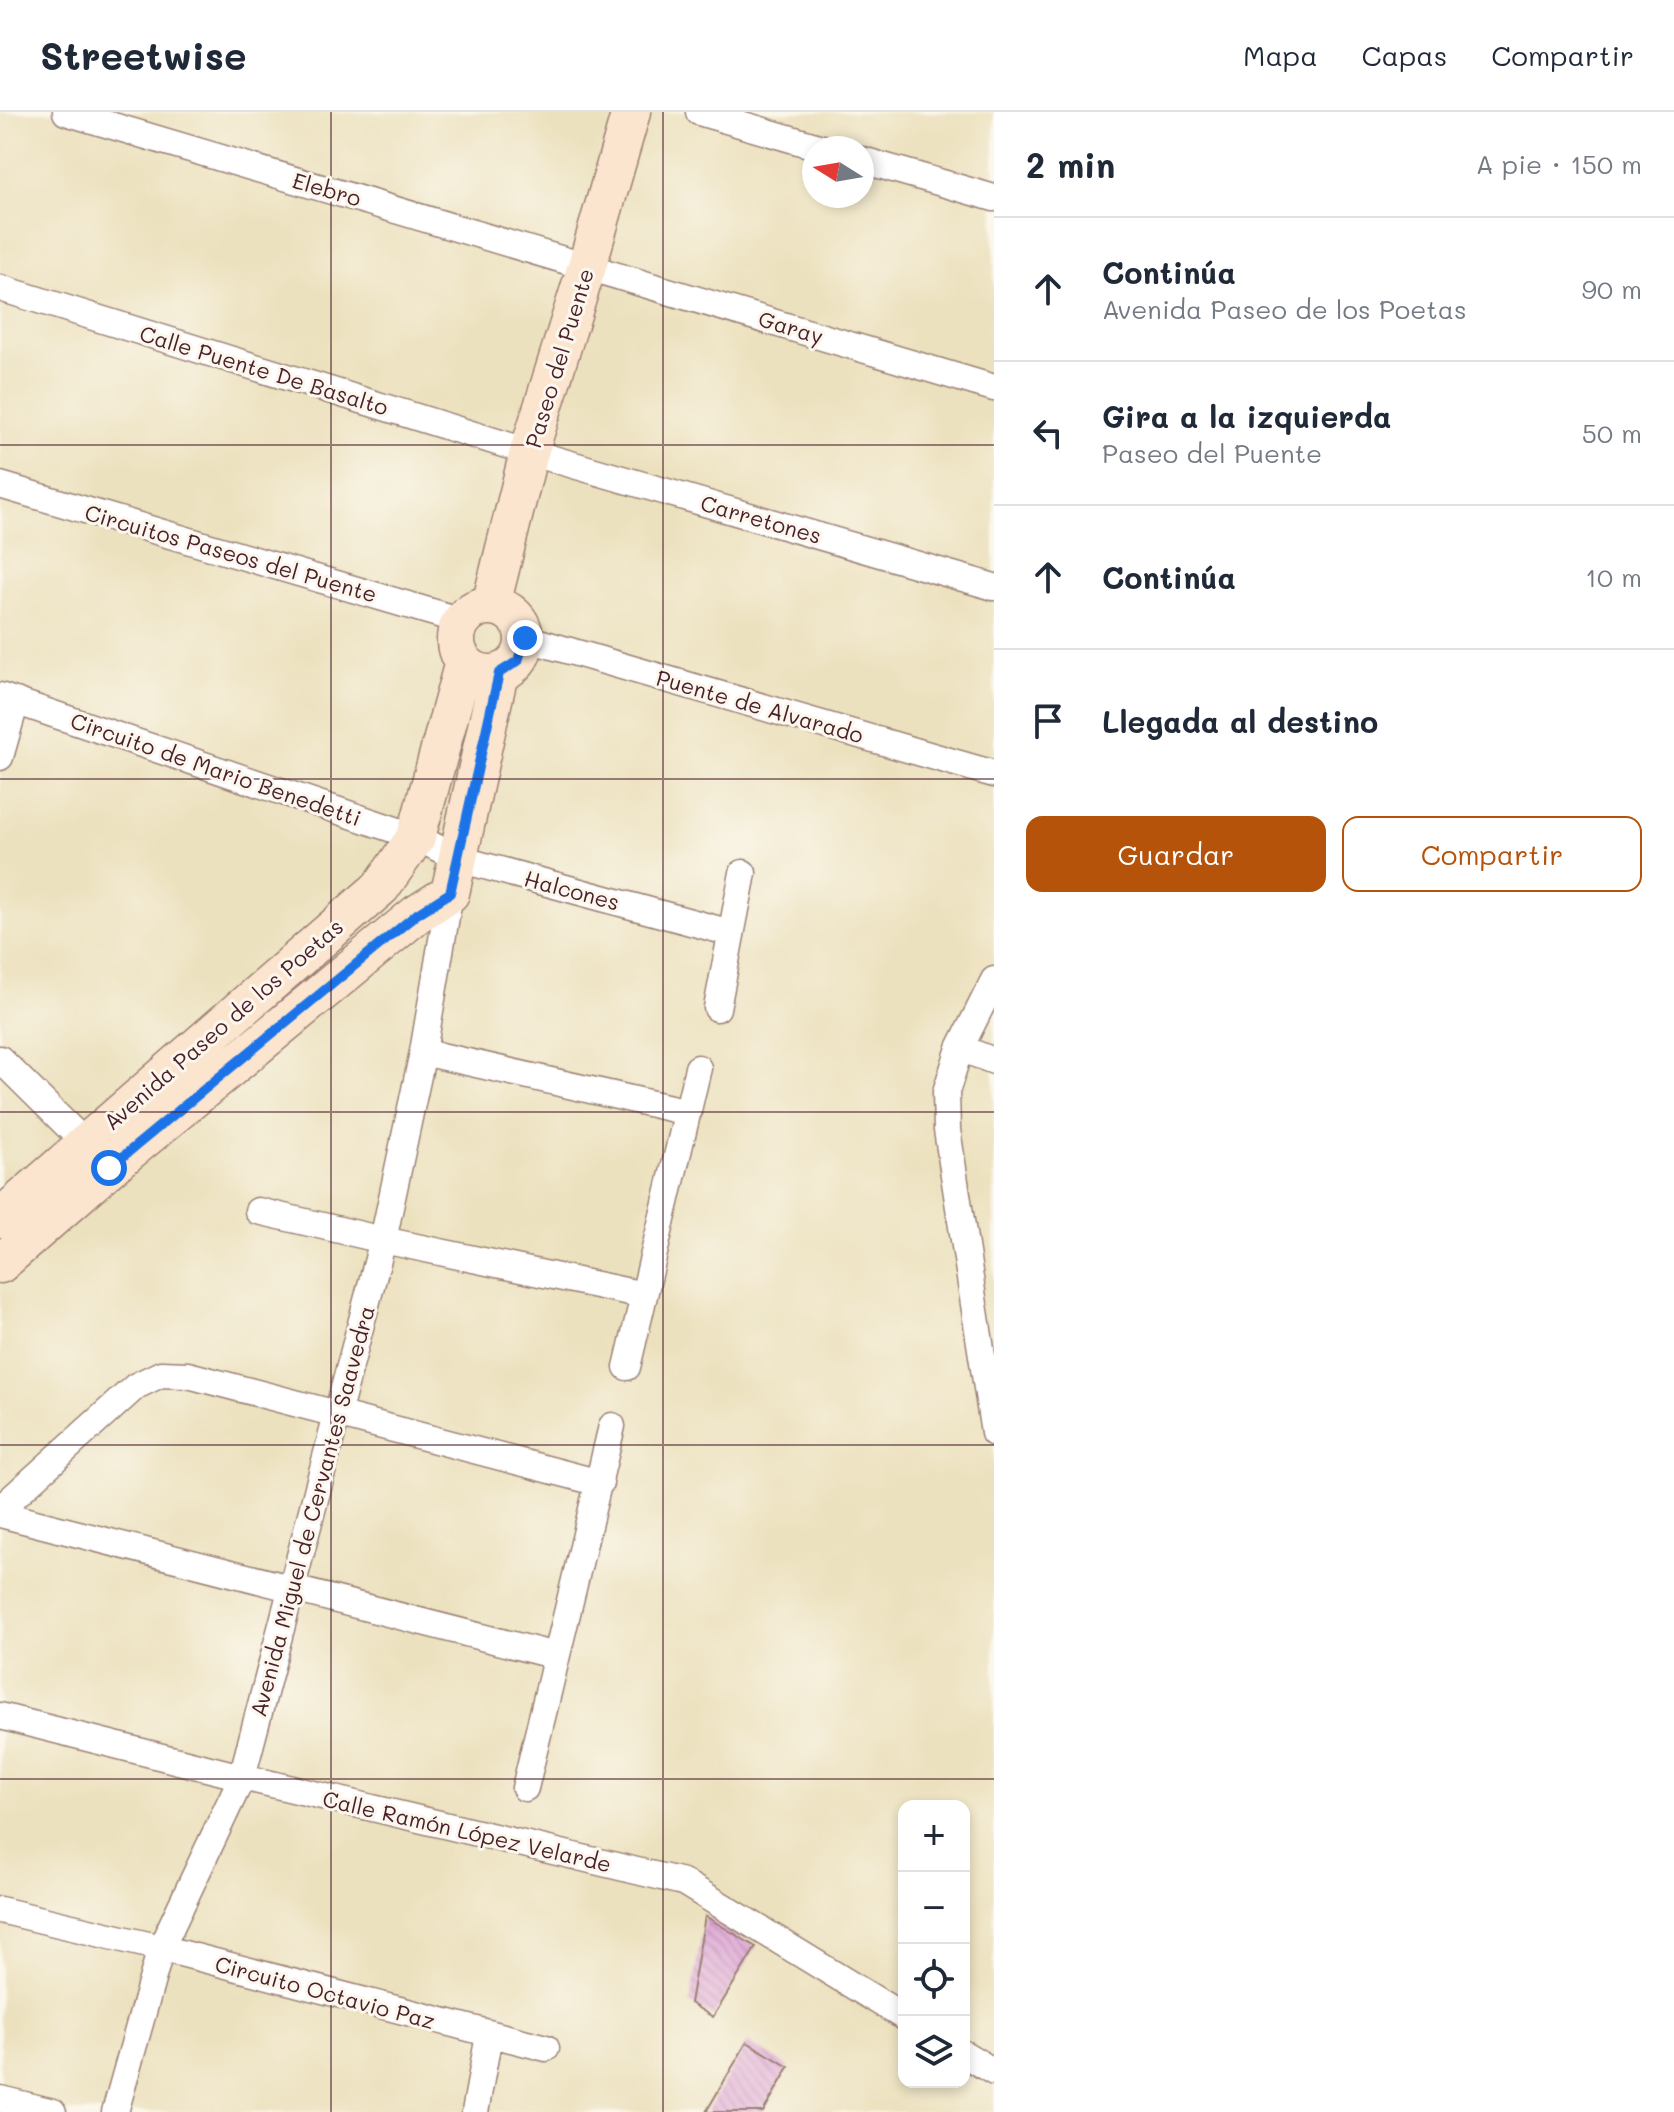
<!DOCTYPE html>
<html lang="es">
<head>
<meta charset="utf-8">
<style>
	body { margin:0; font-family:Mali,sans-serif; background:#f2f2f3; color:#1f2937 }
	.controls { position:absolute; right:24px; bottom:24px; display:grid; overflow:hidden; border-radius:16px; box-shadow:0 4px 12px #0003 }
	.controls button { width:72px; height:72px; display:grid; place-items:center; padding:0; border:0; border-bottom:2px solid #e0e1e3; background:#fff; color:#1f2937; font:40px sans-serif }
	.compass { position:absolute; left:802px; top:24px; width:72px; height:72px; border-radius:50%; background:#fff; box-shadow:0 4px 12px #0003; rotate:281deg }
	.stop { position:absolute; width:24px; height:24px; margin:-18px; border:6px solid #1a73e8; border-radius:50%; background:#fff }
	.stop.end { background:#1a73e8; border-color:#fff; box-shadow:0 2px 8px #0008 }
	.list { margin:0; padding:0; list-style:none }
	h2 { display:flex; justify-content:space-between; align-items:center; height:104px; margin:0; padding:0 32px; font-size:34px }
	h2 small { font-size:26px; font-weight:400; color:#747a83 }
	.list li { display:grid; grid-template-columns:52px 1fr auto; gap:24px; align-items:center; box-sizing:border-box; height:144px; padding:0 32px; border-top:2px solid #e0e1e3 }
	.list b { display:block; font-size:30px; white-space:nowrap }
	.list p { margin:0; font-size:26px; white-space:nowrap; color:#747a83 }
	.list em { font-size:26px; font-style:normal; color:#747a83 }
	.actions { display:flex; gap:16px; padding:24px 32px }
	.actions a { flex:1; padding:18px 0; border:2px solid #b45309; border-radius:16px; text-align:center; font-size:28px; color:#b45309 }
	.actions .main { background:#b45309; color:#fff }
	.icon { flex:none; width:44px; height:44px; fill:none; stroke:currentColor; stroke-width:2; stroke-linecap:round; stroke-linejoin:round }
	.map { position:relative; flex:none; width:994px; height:2000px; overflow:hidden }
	header { display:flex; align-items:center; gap:48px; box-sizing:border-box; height:112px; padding:0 40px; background:#fff; border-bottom:2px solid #e0e1e3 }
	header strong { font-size:38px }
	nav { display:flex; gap:44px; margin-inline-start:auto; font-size:28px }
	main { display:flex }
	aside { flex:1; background:#fff }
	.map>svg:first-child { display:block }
</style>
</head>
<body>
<header>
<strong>Streetwise</strong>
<nav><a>Mapa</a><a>Capas</a><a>Compartir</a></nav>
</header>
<main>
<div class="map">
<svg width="994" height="2000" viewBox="0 0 994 2000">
	<defs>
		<pattern id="building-back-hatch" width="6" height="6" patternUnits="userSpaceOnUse" patternTransform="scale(2)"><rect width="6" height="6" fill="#dc9ed3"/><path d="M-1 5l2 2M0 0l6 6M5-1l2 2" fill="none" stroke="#b480ab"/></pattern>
	</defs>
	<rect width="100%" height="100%" fill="#fbf7ec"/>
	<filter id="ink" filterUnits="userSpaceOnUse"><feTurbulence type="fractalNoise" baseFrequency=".0125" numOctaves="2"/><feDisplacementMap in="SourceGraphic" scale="16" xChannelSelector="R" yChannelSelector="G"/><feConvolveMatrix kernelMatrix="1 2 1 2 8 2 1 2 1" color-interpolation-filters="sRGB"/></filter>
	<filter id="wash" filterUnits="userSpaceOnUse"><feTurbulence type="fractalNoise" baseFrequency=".006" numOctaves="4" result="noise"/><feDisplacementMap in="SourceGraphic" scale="32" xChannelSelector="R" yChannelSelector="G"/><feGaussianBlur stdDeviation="1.8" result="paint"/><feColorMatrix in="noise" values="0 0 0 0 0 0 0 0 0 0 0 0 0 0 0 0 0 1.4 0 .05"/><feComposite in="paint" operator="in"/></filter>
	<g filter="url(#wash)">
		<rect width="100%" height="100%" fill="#ece1be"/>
		<g id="blocks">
			<path fill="url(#building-back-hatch)" d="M 705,1804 L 756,1835 L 713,1905 L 690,1891 Z
				M 747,1930 L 789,1955 L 763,2000 L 706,2000 Z"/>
		</g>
	</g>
	<g filter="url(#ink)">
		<use href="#blocks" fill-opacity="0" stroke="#9b8074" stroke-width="2"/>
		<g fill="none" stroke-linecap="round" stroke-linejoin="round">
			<defs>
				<path id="street" d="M 66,0 L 994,276
					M 699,0 L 822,36
					M 862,48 L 994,86
					M 0,176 L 529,340 L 994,475
					M 0,373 L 462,509
					M 525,526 L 994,662
					M 0,584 L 416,725 L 459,747 L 731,821
					M 0,645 L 16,589
					M 994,868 L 960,936 L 946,980 L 947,1018 L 994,1321
					M 717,896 L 743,761
					M 960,936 L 994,949
					M 423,940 L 688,1000
					M 0,947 L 97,1043
					M 258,1099 L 383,1128 L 644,1183
					M 627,1255 L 698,956
					M 0,1397 L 136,1274 L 161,1262 L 188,1263 L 600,1371
					M 0,1402 L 556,1544
					M 0,1604 L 242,1665 L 683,1770 L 904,1905
					M 525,1676 L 612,1314
					M 0,1798 L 161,1836 L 546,1936
					M 964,1942 L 994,1960
					M 0,1987 L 53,2000
					M 115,2000 L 161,1836 L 242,1665 L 383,1128 L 423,940 L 450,781
					M 475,2000 L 489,1923"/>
				<path id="secondary" d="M 491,493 L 529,340 L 587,154 L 631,0
					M456 528a34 34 0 1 1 68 0a34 34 0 1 1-68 0Z
					M 0,1106 L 381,775 L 416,725 L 464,550
					M 0,1152 L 109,1056 L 417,802 L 450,781 L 499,561"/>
			</defs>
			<use href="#street" stroke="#9b8074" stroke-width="29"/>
			<use href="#secondary" stroke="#9b8074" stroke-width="41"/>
			<use href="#street" stroke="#fff" stroke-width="26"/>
			<use href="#secondary" stroke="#fbe5cf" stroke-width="38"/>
		</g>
	</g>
	<g fill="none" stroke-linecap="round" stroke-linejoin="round" filter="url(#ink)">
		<path stroke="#1a73e8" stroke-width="10" d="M 109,1056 L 417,802 L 450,781 L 499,561 L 518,549 L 525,526"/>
	</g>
	<path fill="none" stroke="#4a1f2b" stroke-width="2" stroke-opacity="0.55" d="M 331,0 L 331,2000M 663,0 L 663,2000M 0,333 L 994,333M 0,667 L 994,667M 0,1000 L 994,1000M 0,1333 L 994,1333M 0,1667 L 994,1667"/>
	<g text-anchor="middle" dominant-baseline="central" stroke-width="6" stroke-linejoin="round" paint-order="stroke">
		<g font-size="22" fill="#4a1f2b" stroke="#fbf7ec">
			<text transform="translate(327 77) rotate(16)">Elebro</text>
			<text transform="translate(791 215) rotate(17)">Garay</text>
			<text transform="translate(559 246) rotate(-73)">Paseo del Puente</text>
			<text transform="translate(264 258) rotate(17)">Calle Puente De Basalto</text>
			<text transform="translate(761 407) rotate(16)">Carretones</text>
			<text transform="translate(231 441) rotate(16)">Circuitos Paseos del Puente</text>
			<text transform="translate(760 594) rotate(16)">Puente de Alvarado</text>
			<text transform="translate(216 657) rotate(19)">Circuito de Mario Benedetti</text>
			<text transform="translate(572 778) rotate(15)">Halcones</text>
			<text transform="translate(223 912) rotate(-41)">Avenida Paseo de los Poetas</text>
			<text transform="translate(312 1399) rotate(-75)">Avenida Miguel de Cervantes Saavedra</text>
			<text transform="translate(467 1719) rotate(13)">Calle Ramón López Velarde</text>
			<text transform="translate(325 1880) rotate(15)">Circuito Octavio Paz</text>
		</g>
	</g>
</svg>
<div class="controls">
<button>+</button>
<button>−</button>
<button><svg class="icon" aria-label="locate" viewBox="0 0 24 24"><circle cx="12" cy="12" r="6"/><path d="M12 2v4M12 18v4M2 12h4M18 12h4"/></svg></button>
<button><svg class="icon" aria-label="layers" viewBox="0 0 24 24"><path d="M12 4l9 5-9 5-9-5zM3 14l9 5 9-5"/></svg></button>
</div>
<svg class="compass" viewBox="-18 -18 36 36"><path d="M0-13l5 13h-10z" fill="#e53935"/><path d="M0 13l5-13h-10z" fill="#747a83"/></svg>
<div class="stop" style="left:109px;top:1056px"></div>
<div class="stop end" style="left:525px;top:526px"></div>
</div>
<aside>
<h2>2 min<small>A pie · 150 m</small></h2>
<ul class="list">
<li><svg class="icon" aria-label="ahead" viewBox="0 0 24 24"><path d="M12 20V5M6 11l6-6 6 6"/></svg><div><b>Continúa</b><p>Avenida Paseo de los Poetas</p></div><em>90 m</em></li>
<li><svg class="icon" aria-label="left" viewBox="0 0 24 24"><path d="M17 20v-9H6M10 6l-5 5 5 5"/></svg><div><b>Gira a la izquierda</b><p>Paseo del Puente</p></div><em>50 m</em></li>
<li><svg class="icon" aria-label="ahead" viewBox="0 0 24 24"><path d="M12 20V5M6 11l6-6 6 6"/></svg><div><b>Continúa</b></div><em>10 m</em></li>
<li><svg class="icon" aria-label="arrive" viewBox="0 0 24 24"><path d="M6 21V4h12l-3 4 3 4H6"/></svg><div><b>Llegada al destino</b></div></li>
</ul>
<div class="actions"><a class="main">Guardar</a><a>Compartir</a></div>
</aside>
</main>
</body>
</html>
